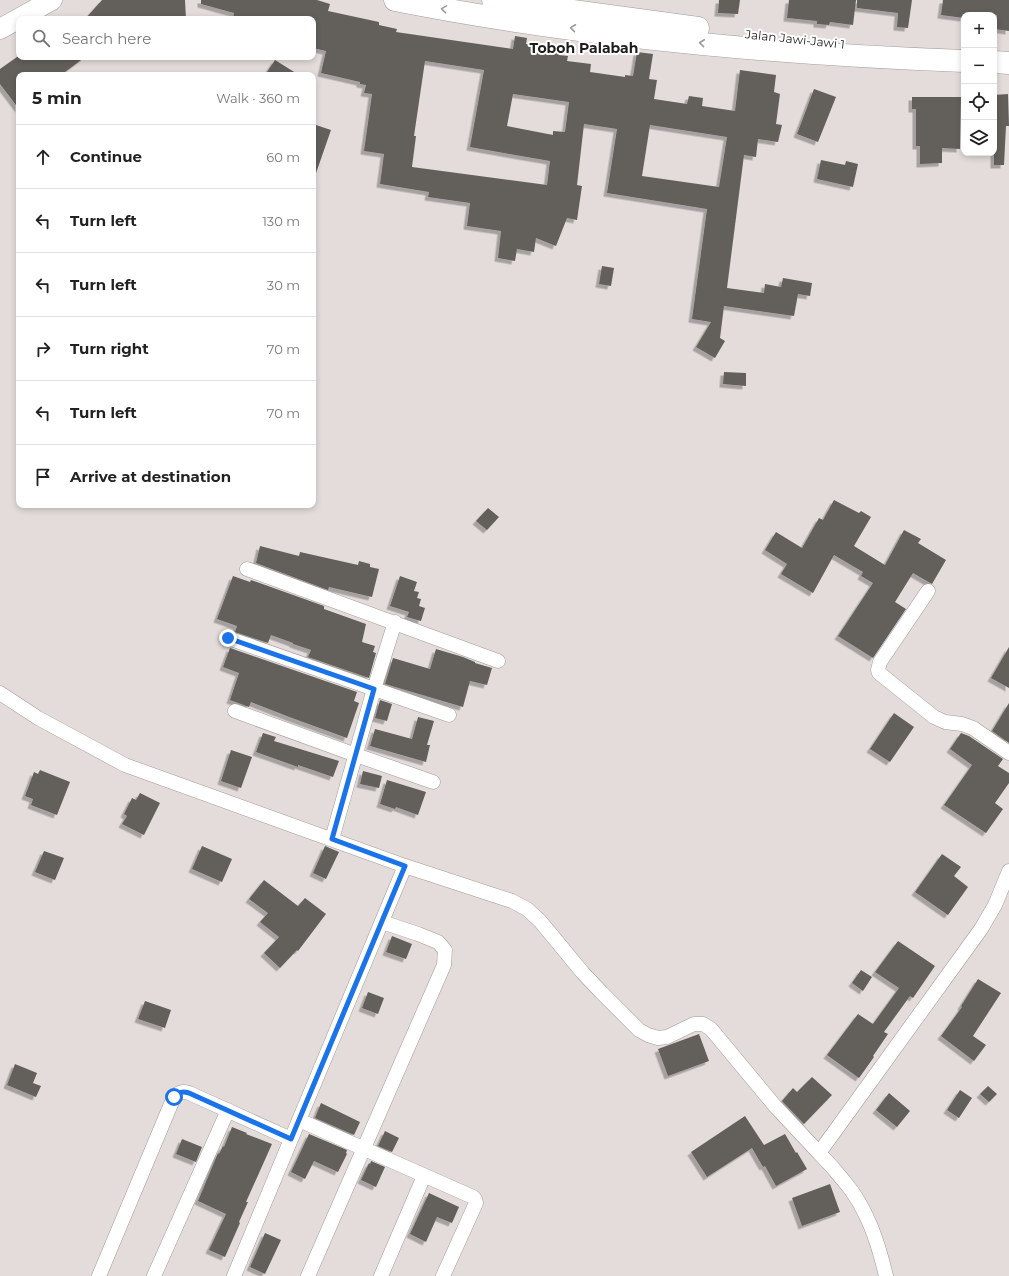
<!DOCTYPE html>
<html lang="en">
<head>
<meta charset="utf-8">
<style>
	body { margin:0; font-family:Montserrat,sans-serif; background:#f6f6f6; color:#222 }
	.controls { position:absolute; right:12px; top:12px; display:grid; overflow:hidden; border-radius:8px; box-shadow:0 2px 6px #0003 }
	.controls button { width:36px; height:36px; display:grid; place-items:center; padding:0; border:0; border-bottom:1px solid #e0e0e0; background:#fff; color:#222; font:20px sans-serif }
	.stop { position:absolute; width:12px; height:12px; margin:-9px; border:3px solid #1a73e8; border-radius:50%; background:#fff }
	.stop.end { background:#1a73e8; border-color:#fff; box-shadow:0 1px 4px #0008 }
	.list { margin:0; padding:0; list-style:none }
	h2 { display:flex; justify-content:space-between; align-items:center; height:52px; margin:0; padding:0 16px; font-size:17px }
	h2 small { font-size:13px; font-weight:400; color:#767676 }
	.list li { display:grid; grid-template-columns:26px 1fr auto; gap:12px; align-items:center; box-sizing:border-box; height:64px; padding:0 16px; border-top:1px solid #e0e0e0 }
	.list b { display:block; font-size:15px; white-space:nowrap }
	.list em { font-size:13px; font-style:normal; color:#767676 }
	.icon { flex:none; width:22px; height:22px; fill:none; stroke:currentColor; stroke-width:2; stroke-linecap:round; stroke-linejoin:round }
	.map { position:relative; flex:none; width:1009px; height:1276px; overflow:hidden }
	.search { position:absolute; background:#fff; box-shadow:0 2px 6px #0003; left:16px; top:16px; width:300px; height:44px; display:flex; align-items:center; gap:10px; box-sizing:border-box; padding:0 14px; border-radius:8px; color:#767676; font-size:15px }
	.panel { position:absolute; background:#fff; box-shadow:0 2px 6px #0003; left:16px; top:72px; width:300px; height:436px; border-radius:8px }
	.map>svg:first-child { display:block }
</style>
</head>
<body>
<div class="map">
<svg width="1009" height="1276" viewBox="0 0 1009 1276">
	<defs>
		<filter id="shadow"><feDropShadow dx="-3.5" dy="3.5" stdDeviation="0" flood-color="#0004"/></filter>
	</defs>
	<rect width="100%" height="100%" fill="#e3dcda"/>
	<path fill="#63605b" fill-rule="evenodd" filter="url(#shadow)" d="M 102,0 L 185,0 L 186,19 L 85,19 Z
		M 201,0 L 317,0 L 330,4 L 328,11 L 379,22 L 379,25 L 397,29 L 396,32 L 513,49 L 515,36 L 527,38 L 526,44 L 549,47 L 549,50 L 560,51 L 559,55 L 568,56 L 567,61 L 591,64 L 590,72 L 625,77 L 625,75 L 633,76 L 637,52 L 653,54 L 649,79 L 657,80 L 654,99 L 687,104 L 689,96 L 703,98 L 702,106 L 735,111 L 740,70 L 776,75 L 774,92 L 780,94 L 776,124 L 782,125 L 778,142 L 758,139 L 756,157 L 744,155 L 727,288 L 764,293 L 765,284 L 781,287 L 783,278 L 812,283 L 810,296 L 798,294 L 794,316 L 724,306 L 720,338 L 725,341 L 715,358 L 696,347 L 711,322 L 692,319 L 707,209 L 607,193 L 617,129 L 584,124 L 577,185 L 582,186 L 577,220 L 567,218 L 556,246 L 536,238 L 534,252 L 517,249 L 515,261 L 498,258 L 501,231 L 467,226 L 470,203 L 428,197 L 429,192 L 380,184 L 384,154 L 364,151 L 372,94 L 364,93 L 366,85 L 360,84 L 360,82 L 321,73 L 326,51 L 313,48 L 313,19 L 233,19 L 234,13 L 201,4 ZM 425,61 L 484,70 L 470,147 L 550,161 L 547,185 L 412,167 L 416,136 L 414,136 ZM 513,94 L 569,102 L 565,132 L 553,131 L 553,135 L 507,126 ZM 650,125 L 727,137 L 719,187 L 642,176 Z
		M 719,0 L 740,0 L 738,14 L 718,13 Z
		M 789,0 L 856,0 L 853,25 L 830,22 L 829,25 L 817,24 L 817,21 L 787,18 Z
		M 857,0 L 912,0 L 908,28 L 897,27 L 898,13 L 857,8 Z
		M 943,0 L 1009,0 L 1009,31 L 995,29 L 997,15 L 964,15 L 964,18 L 941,15 Z
		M 17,57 L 85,57 L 61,75 L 19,75 L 19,109 L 0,84 L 0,69 Z
		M 275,60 L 299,75 L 265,75 Z
		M 814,89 L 836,97 L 818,142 L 797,134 Z
		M 1008,94 L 1009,126 L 1006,126 L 1004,165 L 994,165 L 994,95 Z
		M 912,97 L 961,97 L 960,149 L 942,148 L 942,163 L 920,164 L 920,146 L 916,146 L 916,109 L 912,109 Z
		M 313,124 L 331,130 L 315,176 L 313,176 Z
		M 821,160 L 845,165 L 846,161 L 858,164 L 853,187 L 817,179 Z
		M 602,266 L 614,268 L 611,286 L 599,284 Z
		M 724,372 L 746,373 L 746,386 L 723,384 Z
		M 834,500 L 859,513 L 861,511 L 871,517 L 854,546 L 885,565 L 904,530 L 921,539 L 918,543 L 946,560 L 932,584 L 913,573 L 895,602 L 906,609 L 873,658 L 838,636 L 873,583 L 861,576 L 863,572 L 834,555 L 813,593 L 781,574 L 787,564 L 765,550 L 776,532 L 802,548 L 819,518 L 823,520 Z
		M 488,508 L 499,517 L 487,530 L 476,521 Z
		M 260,546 L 299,556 L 300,552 L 358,565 L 359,561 L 370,564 L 370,567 L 379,569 L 372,597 L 329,587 L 328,590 L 256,563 Z
		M 233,576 L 250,582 L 251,580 L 324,606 L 324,609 L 366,624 L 362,642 L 375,646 L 373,652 L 376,653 L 369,678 L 308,657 L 311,650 L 293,644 L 293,643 L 271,635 L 268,643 L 235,632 L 237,626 L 217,619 Z
		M 400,576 L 417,582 L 414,591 L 419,592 L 417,598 L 421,599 L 419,606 L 425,608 L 421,621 L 407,617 L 409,612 L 390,606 Z
		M 1009,647 L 1009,688 L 991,678 Z
		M 230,648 L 357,692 L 354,701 L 359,703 L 347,738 L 292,718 L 251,702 L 249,707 L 230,700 L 239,673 L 223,667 Z
		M 436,649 L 463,657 L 475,662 L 475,663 L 492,668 L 487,685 L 470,681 L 463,707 L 385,684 L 393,658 L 430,669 Z
		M 380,700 L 392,704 L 387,721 L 375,718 Z
		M 1009,703 L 1009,743 L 992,731 Z
		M 894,713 L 914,727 L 890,762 L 870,749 Z
		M 418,717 L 434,721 L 427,745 L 430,745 L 426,762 L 370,746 L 375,729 L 412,739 Z
		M 263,733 L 276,737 L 274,741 L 339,761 L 333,777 L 298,765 L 298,767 L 256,752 Z
		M 961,733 L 969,736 L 1003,759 L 998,766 L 1009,773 L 1009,783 L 995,803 L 1003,809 L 986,833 L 944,805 L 972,765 L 950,749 Z
		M 231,750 L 252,757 L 241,788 L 221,781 Z
		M 40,770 L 70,782 L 57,815 L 31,805 L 33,799 L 25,796 L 34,772 L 38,774 Z
		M 363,771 L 382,776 L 379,788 L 360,784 Z
		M 387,780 L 426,792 L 418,815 L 396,807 L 395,809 L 380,804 Z
		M 140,793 L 160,803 L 144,835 L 122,824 L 127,816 L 124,814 L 132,798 L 136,800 Z
		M 202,846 L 232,859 L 222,882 L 192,869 Z
		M 325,846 L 339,852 L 326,879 L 313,873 Z
		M 44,851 L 64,858 L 55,880 L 35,872 Z
		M 942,854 L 961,867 L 954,876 L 968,887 L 948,915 L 915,892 Z
		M 264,880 L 298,906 L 305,898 L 326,914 L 298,951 L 297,950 L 280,968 L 264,953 L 279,937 L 260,922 L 268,913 L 249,899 Z
		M 392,936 L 412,944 L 406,959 L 386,952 Z
		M 898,941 L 935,966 L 913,998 L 910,996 L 884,1032 L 888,1034 L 873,1056 L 874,1057 L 859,1078 L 827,1055 L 858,1014 L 873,1024 L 899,988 L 875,972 Z
		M 861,970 L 872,977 L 863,991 L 852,983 Z
		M 978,979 L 1001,993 L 973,1036 L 986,1045 L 974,1061 L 941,1036 L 962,1007 L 961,1006 Z
		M 368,992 L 384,998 L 378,1014 L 362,1008 Z
		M 145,1001 L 171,1010 L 165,1028 L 138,1019 Z
		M 699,1034 L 709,1061 L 668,1076 L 658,1049 Z
		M 15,1064 L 37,1073 L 33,1083 L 41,1086 L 36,1097 L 7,1085 Z
		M 812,1077 L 832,1095 L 804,1124 L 782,1101 L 793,1088 L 797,1092 Z
		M 988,1086 L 997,1094 L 989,1102 L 980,1094 Z
		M 960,1090 L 972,1098 L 959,1118 L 947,1110 Z
		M 889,1093 L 910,1111 L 897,1127 L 876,1110 Z
		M 321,1103 L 360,1122 L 354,1135 L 315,1118 Z
		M 745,1116 L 764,1145 L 785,1134 L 796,1153 L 797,1152 L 807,1169 L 776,1186 L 765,1166 L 763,1167 L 752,1148 L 707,1177 L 691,1152 Z
		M 232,1127 L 247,1133 L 246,1134 L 272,1144 L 246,1202 L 248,1202 L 239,1222 L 240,1223 L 225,1257 L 209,1250 L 226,1214 L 198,1201 L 218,1153 L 219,1154 L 223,1146 L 224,1147 Z
		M 385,1131 L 399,1138 L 392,1152 L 378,1146 Z
		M 309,1134 L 347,1150 L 346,1153 L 347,1154 L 338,1172 L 314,1161 L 305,1179 L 291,1172 Z
		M 182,1139 L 202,1147 L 196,1162 L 176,1154 Z
		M 371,1161 L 385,1167 L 376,1187 L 361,1180 L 369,1163 L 370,1164 Z
		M 830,1184 L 840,1212 L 802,1226 L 792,1198 Z
		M 429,1193 L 459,1207 L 452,1223 L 437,1217 L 426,1242 L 410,1234 Z
		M 265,1233 L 281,1240 L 265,1274 L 250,1267 Z"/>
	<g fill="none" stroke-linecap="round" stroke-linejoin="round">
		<defs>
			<path id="street" d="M 247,569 L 498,661
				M 928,591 L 880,662 L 878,670 L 879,673 L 934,717 L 945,722 L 962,724 L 973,728 L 1009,753
				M 228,638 L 449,715
				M 0,693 L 38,718 L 125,765 L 405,866 L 512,901 L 527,909 L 540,921 L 583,973 L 601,992 L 639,1030 L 648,1035 L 658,1038 L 667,1037 L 694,1024 L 703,1024 L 711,1029 L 775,1106 L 819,1153 L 981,929 L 995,905 L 1009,871
				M 235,711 L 356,755 L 433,782
				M 332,839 L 374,689 L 395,622
				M 299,1120 L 473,1197 L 475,1199 L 476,1203 L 443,1276
				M 819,1153 C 828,1162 836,1171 844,1181 C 867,1208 878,1242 886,1276
				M 99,1276 L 174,1097 C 179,1092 182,1091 189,1093 L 291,1139
				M 154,1276 L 228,1110
				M 234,1276 L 405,866
				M 308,1276 L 444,965 L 445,950 L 438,942 L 418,934 L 382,922
				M 381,1276 L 424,1176"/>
			<path id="secondary" d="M 0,29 L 52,0"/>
			<path id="highway" d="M 395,0 C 582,37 774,54 964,61
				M 493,0 L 698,28
				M 994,62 L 1009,63"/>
		</defs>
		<use href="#street" stroke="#a19b98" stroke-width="15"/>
		<use href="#secondary" stroke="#a19b98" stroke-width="21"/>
		<use href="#highway" stroke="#a19b98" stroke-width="23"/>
		<use href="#street" stroke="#fff" stroke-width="14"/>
		<use href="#secondary" stroke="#fff" stroke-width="20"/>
		<use href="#highway" stroke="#fff" stroke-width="22"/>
	</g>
	<defs><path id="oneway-chevron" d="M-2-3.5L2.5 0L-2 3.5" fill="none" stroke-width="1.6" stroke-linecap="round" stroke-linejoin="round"/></defs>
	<g stroke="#9a9999">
		<use href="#oneway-chevron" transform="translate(444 9) rotate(-171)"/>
		<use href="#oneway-chevron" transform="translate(573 28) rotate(-172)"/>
		<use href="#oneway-chevron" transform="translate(702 43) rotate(-174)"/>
	</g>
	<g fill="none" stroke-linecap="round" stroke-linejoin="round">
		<path stroke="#1a73e8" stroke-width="5" d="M 174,1097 C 179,1092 182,1091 189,1093 L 291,1139 L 405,866 L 332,839 L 374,689 L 228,638"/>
	</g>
	<g text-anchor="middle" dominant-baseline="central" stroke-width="4" stroke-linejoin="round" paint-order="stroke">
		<g font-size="12" fill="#1f1d1c" stroke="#fff">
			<text transform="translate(795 39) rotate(6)">Jalan Jawi-Jawi 1</text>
		</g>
		<g font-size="14" font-weight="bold" fill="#1f1d1c" stroke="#fff">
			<text x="584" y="48">Toboh Palabah</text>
		</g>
	</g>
</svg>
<div class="controls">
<button>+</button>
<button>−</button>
<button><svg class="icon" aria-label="locate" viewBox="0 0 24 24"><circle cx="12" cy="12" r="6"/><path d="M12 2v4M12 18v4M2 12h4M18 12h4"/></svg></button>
<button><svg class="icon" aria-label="layers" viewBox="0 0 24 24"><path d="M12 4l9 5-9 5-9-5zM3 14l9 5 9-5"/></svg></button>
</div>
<div class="stop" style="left:174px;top:1097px"></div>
<div class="stop end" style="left:228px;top:638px"></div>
<div class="search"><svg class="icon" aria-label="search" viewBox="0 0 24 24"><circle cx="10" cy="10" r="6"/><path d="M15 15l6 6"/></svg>Search here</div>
<section class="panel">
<h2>5 min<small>Walk · 360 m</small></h2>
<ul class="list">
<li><svg class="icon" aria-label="ahead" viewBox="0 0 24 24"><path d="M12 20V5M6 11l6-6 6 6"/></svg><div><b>Continue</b></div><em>60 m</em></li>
<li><svg class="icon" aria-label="left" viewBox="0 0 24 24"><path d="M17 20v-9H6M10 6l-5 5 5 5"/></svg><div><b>Turn left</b></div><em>130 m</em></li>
<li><svg class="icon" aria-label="left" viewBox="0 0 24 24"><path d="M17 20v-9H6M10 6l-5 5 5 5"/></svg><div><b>Turn left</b></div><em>30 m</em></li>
<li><svg class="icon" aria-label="right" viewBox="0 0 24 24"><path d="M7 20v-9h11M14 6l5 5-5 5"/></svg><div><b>Turn right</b></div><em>70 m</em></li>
<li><svg class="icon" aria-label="left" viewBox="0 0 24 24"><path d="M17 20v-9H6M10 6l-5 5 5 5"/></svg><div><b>Turn left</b></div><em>70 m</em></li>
<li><svg class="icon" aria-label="arrive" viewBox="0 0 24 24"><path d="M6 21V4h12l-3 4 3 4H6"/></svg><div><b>Arrive at destination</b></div></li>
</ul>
</section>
</div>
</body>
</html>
